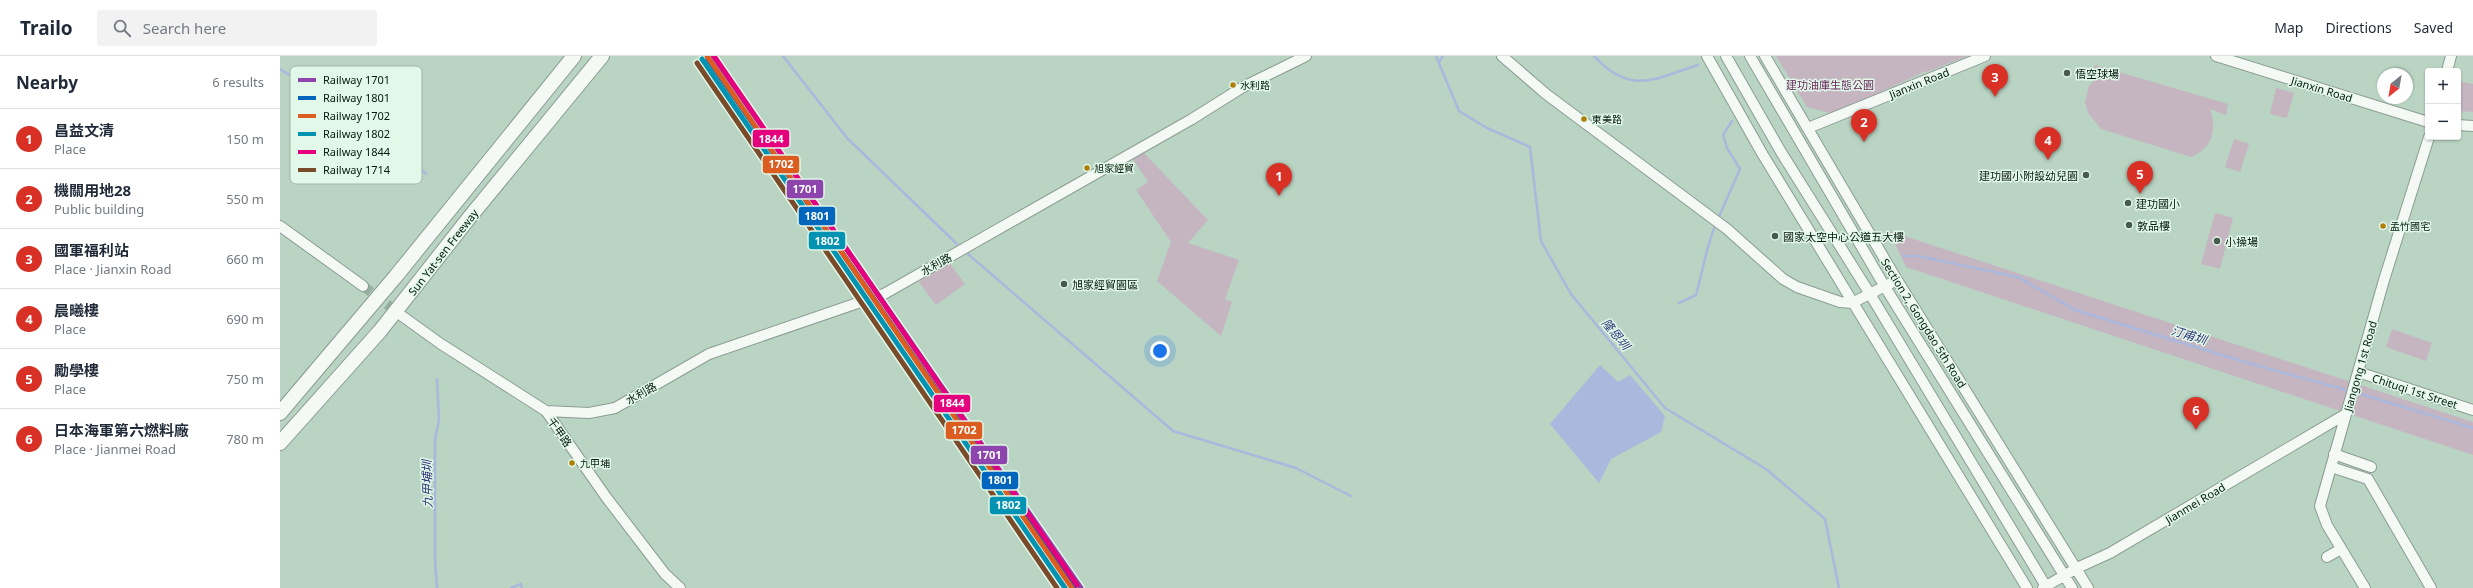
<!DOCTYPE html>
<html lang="en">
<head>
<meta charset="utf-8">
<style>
	body { margin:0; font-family:"Noto Sans","Noto Sans TC",sans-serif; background:#f2f2f3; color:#1f2937 }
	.controls { position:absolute; right:12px; top:12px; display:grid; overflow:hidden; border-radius:4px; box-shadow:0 1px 3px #0004 }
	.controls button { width:36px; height:36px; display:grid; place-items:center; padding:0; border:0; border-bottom:1px solid #e0e1e3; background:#fff; color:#1f2937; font:20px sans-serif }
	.compass { position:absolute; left:2097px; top:12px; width:36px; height:36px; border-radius:50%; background:#fff; box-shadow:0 1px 3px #0004; rotate:211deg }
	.you { position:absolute; left:880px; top:295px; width:14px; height:14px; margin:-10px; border:3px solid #fff; border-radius:50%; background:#1a73e8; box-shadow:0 0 0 6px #1a73e833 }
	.badge { display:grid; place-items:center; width:26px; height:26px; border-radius:50%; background:#d93025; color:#fff; font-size:13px; font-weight:700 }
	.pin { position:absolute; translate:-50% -33px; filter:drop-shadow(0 1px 2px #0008) }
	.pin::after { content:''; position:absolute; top:21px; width:14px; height:12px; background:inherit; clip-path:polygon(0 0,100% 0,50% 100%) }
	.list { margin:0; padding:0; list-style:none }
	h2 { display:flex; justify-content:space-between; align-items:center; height:52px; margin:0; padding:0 16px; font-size:17px }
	h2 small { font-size:13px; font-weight:400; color:#747a83 }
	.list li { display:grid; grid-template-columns:26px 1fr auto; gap:12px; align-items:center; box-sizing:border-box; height:60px; padding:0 16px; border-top:1px solid #e0e1e3 }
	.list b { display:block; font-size:15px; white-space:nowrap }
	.list p { margin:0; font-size:13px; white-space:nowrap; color:#747a83 }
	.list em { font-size:13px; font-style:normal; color:#747a83 }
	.icon { flex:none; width:22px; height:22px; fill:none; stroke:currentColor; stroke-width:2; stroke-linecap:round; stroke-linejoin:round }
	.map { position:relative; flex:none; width:2193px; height:532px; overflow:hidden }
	header { display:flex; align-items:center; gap:24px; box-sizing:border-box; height:56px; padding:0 20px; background:#fff; border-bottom:1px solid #e0e1e3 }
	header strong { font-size:19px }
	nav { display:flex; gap:22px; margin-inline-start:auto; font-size:14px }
	.search { width:280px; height:36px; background:#f2f2f3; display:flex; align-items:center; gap:10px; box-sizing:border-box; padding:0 14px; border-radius:4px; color:#747a83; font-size:15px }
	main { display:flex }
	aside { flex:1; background:#fff }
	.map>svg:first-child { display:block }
</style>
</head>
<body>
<header>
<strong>Trailo</strong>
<div class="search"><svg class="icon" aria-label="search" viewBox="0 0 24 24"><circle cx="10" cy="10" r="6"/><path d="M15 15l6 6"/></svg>Search here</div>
<nav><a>Map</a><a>Directions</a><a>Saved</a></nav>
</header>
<main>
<aside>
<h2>Nearby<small>6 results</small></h2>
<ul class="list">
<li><span class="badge">1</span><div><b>昌益文清</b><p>Place</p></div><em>150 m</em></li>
<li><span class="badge">2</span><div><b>機關用地28</b><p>Public building</p></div><em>550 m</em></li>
<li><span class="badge">3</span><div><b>國軍福利站</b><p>Place · Jianxin Road</p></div><em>660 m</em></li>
<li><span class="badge">4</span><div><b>晨曦樓</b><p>Place</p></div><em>690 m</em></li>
<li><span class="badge">5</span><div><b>勵學樓</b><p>Place</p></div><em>750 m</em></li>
<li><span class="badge">6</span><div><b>日本海軍第六燃料廠</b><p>Place · Jianmei Road</p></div><em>780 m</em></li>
</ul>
</aside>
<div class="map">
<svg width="2193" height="532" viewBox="0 0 2193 532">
	<rect width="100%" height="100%" fill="#bad4c4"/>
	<path fill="#c4b5c1" d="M 1496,0 L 1687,0 L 1647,16 L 1646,15 L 1553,58 L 1527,51 Z
		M 1815,9 L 1948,48 L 1946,59 L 1930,53 C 1937,74 1933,92 1911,101 L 1821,73 L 1808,57 L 1805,46 L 1809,30 L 1818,20 L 1812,18 Z
		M 2178,25 L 2193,28 L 2193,56 L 2178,55 Z
		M 1996,32 L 2014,37 L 2007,62 L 1990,58 Z
		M 1954,83 L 1969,88 L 1960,116 L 1945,111 Z
		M 861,94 L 928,164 L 908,187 L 959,204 L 945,243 L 952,246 L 941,280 L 877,225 L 891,186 L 856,134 L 868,126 L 851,100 Z
		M 1935,157 L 1953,162 L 1940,213 L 1921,208 Z
		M 1609,175 L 2193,366 L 2193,399 L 1626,211 Z
		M 668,205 L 685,228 L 656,249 L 639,226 Z
		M 2112,273 L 2152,287 L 2146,305 L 2106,291 Z
		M 678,350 L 720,412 L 711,418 L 668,356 Z"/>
	<path fill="#a9b8dc" d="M 1320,309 L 1338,326 L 1350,319 L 1385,360 L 1381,376 L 1331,403 L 1319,427 L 1270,368 Z"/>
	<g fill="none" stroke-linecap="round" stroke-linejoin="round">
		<path stroke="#a9b8dc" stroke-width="2.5" d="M 503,0 L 567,82 L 677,188
			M 1156,0 L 1179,55 L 1207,72 L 1250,91 L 1261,185 L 1291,238 L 1385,352 L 1486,413 L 1545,463 L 1559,532
			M 1314,0 C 1351,40 1374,23 1418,9
			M 1159,6 L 1163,0
			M 0,13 C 50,45 105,73 146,118
			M 1438,163 L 1460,113 L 1447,92 L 1443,79 L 1452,65
			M 688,198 L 893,375 L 1016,412 L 1071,440
			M 1623,200 L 1638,200 L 1738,221 L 1795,254 L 1968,307 L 2070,335
			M 1399,247 L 1416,239 C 1423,215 1426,190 1436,168
			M 2074,336 L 2193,372
			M 157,532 L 155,504 L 155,383 L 159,364 L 157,323
			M 231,532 L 241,528 L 242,532"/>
		<path stroke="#96afa0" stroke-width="10" stroke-dasharray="10 5" stroke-linecap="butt" d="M 83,230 L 121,259"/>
		<defs>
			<path id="minor" d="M 1222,0 L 1266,38 L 1447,173 L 1503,223 L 1517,231 L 1560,246 L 1572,247 L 1617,224
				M 1427,0 L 1483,99 L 1747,532
				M 1446,0 L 1501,96 L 1590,238 L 1767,532
				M 1470,0 L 1605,231 L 1792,532
				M 1485,0 L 1617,224 L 1808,532
				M 1936,0 L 2148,66
				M 2167,15 L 2171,0
				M 2178,69 L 2193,70
				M 1528,72 L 1705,0
				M 0,170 L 83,230
				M 122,260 L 161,288 L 266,355 L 326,441 L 385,518 L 400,532
				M 2078,316 L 2193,354
				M 266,355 L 309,357 L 335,352 L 429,298 L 604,238 L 912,63 L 963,31 L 1026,0
				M 2054,398 L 2091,411
				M 2051,411 L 2088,423 L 2151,532
				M 2047,501 L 2061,493
				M 1763,532 L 1797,512 L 1830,497 L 2066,358
				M 2085,532 L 2047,469 L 2040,450 L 2104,224 L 2149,81"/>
			<path id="highway" d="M 0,357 L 116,220 L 294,0
				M 0,387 L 100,275 L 189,162 L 322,0"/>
		</defs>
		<use href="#minor" stroke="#8a9d91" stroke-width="12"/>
		<use href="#highway" stroke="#8a9d91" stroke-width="16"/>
		<use href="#minor" stroke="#f5f9f6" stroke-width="10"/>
		<use href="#highway" stroke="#f5f9f6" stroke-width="14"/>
		<defs>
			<path id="rail-1" d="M 433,0 L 801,532"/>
			<path id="rail-2" d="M 428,3 L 794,532"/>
			<path id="rail-3" d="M 427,0 L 792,532"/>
			<path id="rail-4" d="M 422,3 L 785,532"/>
			<path id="rail-5" d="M 434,0 L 797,529"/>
			<path id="rail-6" d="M 417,7 L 777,532"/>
		</defs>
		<use href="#rail-1" stroke="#e2f8e9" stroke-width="8"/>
		<use href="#rail-2" stroke="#e2f8e9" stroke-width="8"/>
		<use href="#rail-3" stroke="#e2f8e9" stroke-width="8"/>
		<use href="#rail-4" stroke="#e2f8e9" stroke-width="8"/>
		<use href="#rail-5" stroke="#e2f8e9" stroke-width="8"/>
		<use href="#rail-6" stroke="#e2f8e9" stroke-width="8"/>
		<use href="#rail-1" stroke="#8e44ad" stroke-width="5"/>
		<use href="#rail-2" stroke="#0065bd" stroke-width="5"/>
		<use href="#rail-3" stroke="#db5d20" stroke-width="5"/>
		<use href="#rail-4" stroke="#0193b1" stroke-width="5"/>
		<use href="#rail-5" stroke="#e5007d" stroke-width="5"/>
		<use href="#rail-6" stroke="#7a4b2a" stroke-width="5"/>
	</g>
	<g fill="#465a4e" stroke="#e2f8e9" stroke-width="1.5">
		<circle cx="1787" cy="17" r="4"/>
		<circle cx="1806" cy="119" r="4"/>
		<circle cx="1848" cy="147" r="4"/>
		<circle cx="1849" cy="169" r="4"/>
		<circle cx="1495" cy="180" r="4"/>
		<circle cx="1937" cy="185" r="4"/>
		<circle cx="784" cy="228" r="4"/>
	</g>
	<g fill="#af7c04" stroke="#e2f8e9" stroke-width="1.5">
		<circle cx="953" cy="29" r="3.5"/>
		<circle cx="1304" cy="63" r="3.5"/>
		<circle cx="807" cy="112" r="3.5"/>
		<circle cx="2103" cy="170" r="3.5"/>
		<circle cx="292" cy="407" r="3.5"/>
	</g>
	<g text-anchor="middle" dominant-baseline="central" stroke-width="3" stroke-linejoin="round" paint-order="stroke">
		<g font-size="10" fill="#08190f" stroke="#e2f8e9" text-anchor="start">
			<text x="960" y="29">水利路</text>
			<text x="1312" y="63">東美路</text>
			<text x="814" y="112">旭家經貿</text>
			<text x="2110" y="170">孟竹國宅</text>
			<text x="300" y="407">九甲埔</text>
		</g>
		<g font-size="11" fill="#08190f" stroke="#e2f8e9" text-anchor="start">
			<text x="1795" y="17">悟空球場</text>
			<text x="1798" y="119" text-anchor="end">建功國小附設幼兒園</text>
			<text x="1856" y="147">建功國小</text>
			<text x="1857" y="169">敦品樓</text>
			<text x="1503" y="180">國家太空中心公道五大樓</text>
			<text x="1945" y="185">小操場</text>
			<text x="792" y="228">旭家經貿園區</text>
		</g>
		<g font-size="11" fill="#08190f" stroke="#e2f8e9">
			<text transform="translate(1639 27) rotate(-22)">Jianxin Road</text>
			<text transform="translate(2042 33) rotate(17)">Jianxin Road</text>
			<text transform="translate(163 196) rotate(-52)">Sun Yat-sen Freeway</text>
			<text transform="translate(656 208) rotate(-29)">水利路</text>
			<text transform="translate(1644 267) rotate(58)">Section 2, Gongdao 5th Road</text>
			<text transform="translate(2080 310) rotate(-74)">Jiangong 1st Road</text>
			<text transform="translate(2135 335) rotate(18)">Chituqi 1st Street</text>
			<text transform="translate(361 337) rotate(-29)">水利路</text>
			<text transform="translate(280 376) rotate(55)">千甲路</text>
			<text transform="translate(1915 447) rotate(-31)">Jianmei Road</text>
		</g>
		<g font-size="11" fill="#69275b" stroke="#e2f8e9">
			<text x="1550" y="28">建功油庫生態公園</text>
		</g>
		<g font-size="12" font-style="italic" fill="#2f3378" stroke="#e2f8e9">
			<text transform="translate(1336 278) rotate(50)">隆恩圳</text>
			<text transform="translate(1909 279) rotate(17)">汀甫圳</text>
			<text transform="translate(147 428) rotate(-91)">九甲埔圳</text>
		</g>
	</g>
	<rect x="10" y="10" width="132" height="118" rx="6" fill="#e2f8e9" stroke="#a1b5a8" stroke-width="1"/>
	<rect x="18" y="22" width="18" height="4" fill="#8e44ad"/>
	<rect x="18" y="40" width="18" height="4" fill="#0065bd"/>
	<rect x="18" y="58" width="18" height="4" fill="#db5d20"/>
	<rect x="18" y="76" width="18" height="4" fill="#0193b1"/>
	<rect x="18" y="94" width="18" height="4" fill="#e5007d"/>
	<rect x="18" y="112" width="18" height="4" fill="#7a4b2a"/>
	<g font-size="11" fill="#08190f">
		<text x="43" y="28">Railway 1701</text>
		<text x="43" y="46">Railway 1801</text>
		<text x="43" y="64">Railway 1702</text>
		<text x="43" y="82">Railway 1802</text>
		<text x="43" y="100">Railway 1844</text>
		<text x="43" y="118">Railway 1714</text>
	</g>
	<g stroke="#e2f8e9" stroke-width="1.5">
		<rect x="472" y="73" width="38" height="19" rx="4" fill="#e5007d"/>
		<rect x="482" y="99" width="38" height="19" rx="4" fill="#db5d20"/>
		<rect x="506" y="123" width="38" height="20" rx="4" fill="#8e44ad"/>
		<rect x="518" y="150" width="38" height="20" rx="4" fill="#0065bd"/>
		<rect x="528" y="175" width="38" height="19" rx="4" fill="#0193b1"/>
		<rect x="653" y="338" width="38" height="19" rx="4" fill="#e5007d"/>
		<rect x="665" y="365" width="38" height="19" rx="4" fill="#db5d20"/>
		<rect x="690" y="389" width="38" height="20" rx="4" fill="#8e44ad"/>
		<rect x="701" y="415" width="38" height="19" rx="4" fill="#0065bd"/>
		<rect x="709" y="440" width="38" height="19" rx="4" fill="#0193b1"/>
	</g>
	<g font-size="11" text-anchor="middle" font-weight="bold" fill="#fff">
		<text x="491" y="87">1844</text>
		<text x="501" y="112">1702</text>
		<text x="525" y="137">1701</text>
		<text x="537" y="164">1801</text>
		<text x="547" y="189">1802</text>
		<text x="672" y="351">1844</text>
		<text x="684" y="378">1702</text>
		<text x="709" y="403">1701</text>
		<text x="720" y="428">1801</text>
		<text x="728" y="453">1802</text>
	</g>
</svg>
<div class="controls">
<button>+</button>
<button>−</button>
</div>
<svg class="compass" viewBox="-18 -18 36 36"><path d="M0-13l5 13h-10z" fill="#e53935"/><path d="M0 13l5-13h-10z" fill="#747a83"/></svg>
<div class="you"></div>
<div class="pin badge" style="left:999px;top:140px">1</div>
<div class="pin badge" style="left:1584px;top:86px">2</div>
<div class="pin badge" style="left:1715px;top:41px">3</div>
<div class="pin badge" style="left:1768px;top:104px">4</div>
<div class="pin badge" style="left:1860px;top:138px">5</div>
<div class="pin badge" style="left:1916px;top:374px">6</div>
</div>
</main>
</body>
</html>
